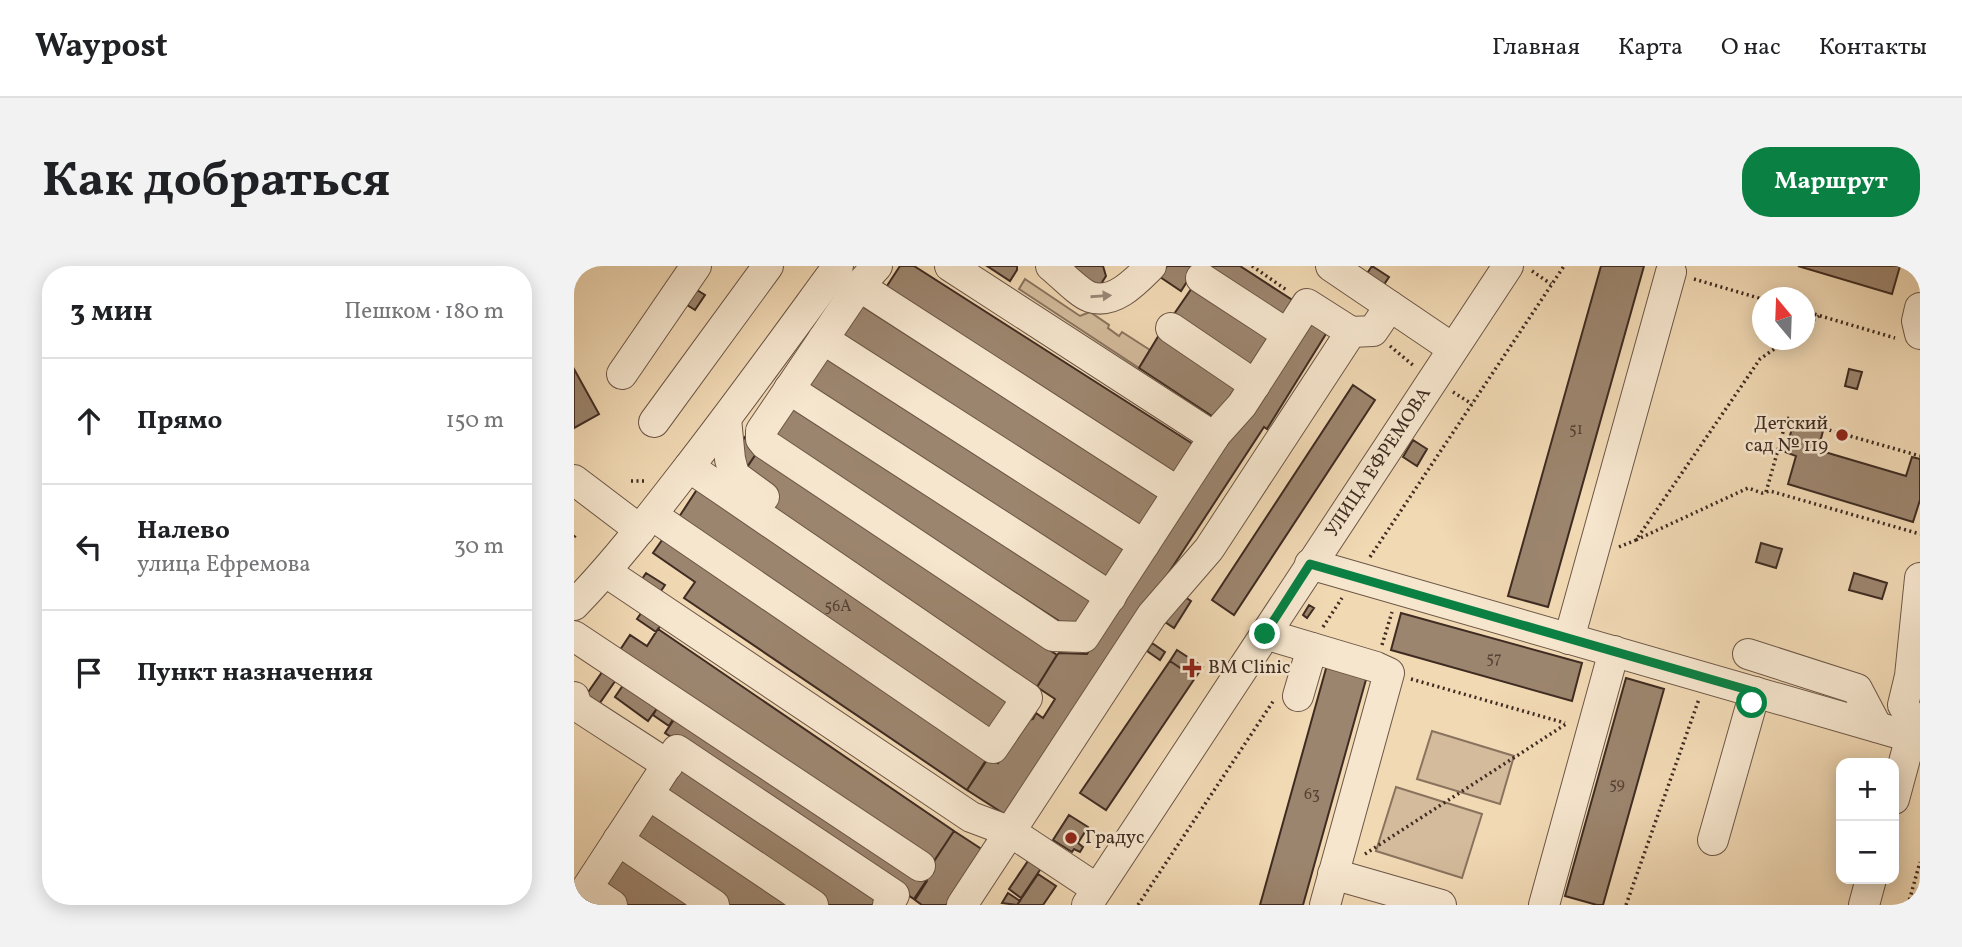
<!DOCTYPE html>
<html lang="ru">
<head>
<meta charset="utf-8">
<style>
	body { margin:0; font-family:Vollkorn,serif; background:#f2f2f2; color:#202124 }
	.controls { position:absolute; right:21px; bottom:21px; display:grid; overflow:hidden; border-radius:14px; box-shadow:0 4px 18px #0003 }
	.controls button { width:63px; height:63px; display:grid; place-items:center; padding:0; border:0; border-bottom:2px solid #e0e0e0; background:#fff; color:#202124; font:35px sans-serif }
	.compass { position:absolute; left:1178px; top:21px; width:63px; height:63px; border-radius:50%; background:#fff; box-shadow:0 4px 18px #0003; rotate:341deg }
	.stop { position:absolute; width:21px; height:21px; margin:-16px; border:5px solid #0b8043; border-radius:50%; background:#fff }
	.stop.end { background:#0b8043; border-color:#fff; box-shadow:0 2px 7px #0008 }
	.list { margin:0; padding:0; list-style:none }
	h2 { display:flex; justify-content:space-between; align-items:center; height:91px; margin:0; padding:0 28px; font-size:30px }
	h2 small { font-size:23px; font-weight:400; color:#757577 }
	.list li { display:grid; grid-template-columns:46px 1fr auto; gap:21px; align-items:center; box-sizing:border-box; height:126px; padding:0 28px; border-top:2px solid #e0e0e0 }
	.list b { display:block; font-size:26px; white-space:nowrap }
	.list p { margin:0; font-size:23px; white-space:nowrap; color:#757577 }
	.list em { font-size:23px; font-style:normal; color:#757577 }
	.icon { flex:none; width:38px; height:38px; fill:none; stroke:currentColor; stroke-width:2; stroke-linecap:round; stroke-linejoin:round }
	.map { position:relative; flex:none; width:1346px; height:639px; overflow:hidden; border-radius:28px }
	header { display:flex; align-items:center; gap:42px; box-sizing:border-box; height:98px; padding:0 35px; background:#fff; border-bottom:2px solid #e0e0e0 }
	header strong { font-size:33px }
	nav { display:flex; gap:38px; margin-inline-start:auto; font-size:24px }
	.intro { display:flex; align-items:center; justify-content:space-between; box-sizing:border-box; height:168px; padding:0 42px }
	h1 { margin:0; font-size:49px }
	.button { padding:18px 32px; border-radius:28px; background:#0b8043; color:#fff; font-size:24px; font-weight:700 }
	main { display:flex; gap:42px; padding:0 42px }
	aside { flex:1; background:#fff; border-radius:28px; box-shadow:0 4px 18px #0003 }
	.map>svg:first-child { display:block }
</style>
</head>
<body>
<header>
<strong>Waypost</strong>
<nav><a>Главная</a><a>Карта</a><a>О нас</a><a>Контакты</a></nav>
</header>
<div class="intro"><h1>Как добраться</h1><a class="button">Маршрут</a></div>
<main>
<aside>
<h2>3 мин<small>Пешком · 180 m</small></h2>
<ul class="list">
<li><svg class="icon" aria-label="ahead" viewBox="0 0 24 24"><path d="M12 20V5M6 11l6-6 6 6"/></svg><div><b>Прямо</b></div><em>150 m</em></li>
<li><svg class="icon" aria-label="left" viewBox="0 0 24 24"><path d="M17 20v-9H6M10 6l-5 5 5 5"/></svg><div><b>Налево</b><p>улица Ефремова</p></div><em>30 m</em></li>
<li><svg class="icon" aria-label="arrive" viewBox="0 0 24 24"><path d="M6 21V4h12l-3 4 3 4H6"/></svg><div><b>Пункт назначения</b></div></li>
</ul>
</aside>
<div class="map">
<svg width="1346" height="639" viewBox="0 0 1346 639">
	<rect width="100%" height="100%" fill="#f1d9b4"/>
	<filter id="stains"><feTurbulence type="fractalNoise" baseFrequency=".00286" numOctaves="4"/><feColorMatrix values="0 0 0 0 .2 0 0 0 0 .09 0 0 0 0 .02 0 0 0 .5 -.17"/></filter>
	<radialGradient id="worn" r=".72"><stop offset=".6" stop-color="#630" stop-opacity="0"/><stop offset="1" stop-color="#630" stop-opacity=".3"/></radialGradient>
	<path fill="#d3bb9b" stroke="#89735e" stroke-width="2" d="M 451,13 L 506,50 L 516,46 L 535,59 L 534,62 L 545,70 L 548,66 L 576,84 L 565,102 L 445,23 Z
		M 858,465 L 940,490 L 926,538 L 843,513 Z
		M 822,521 L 908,548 L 888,612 L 802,585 Z"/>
	<path fill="#9c856e" stroke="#3f2b22" stroke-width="2" d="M 326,0 L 340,0 L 622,180 L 601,212 L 309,26 Z
		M 413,0 L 443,0 L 443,4 L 436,15 Z
		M 492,0 L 529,0 L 532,10 L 525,21 Z
		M 593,0 L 623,0 L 607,25 L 586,11 Z
		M 627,0 L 666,0 L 720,35 L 708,53 Z
		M 798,0 L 815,11 L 809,20 L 792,9 Z
		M 1027,0 L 1070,0 L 974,341 L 934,330 Z
		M 1224,0 L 1326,0 L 1318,28 Z
		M 620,19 L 697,70 L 675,102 L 598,51 Z
		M 123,24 L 131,29 L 121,44 L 113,39 Z
		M 288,40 L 589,232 L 568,264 L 267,73 Z
		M 737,52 L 755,63 L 693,163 L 690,161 L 435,551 L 393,524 L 415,491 L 424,497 L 452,455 L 459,453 L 462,447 L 469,452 L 481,433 L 463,421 L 483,389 L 485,387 L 513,388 Z
		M 585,69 L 663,120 L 641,152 L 565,102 Z
		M 252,89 L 554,282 L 534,315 L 231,122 Z
		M 0,103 L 25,148 L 0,162 Z
		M 1275,103 L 1288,106 L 1283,123 L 1271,120 Z
		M 779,119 L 801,134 L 660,349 L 638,334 Z
		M 219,139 L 520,332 L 499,364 L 198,171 Z
		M 1220,156 L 1249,165 L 1244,184 L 1332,210 L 1338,191 L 1346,193 L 1346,234 L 1339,256 L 1214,218 L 1222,190 L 1211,186 Z
		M 171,171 L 186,182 L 171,204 L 163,183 Z
		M 839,174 L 853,183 L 843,200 L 829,191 Z
		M 182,188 L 483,389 L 463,421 L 161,219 Z
		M 124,222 L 446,435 L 421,471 L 103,254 Z
		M 91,270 L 414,491 L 393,524 L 110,332 L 121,316 L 79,287 Z
		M 1187,277 L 1208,283 L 1202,302 L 1182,296 Z
		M 72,307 L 91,319 L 83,331 L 64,319 Z
		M 1280,307 L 1313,317 L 1308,333 L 1275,324 Z
		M 608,329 L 617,335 L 600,362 L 591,356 Z
		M 735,339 L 740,342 L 733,352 L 729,349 Z
		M 72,340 L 91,354 L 82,366 L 63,353 Z
		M 827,347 L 1008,397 L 998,435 L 817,384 Z
		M 84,363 L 380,565 L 358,598 L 44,387 L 56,369 L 73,380 Z
		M 578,377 L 591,386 L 586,394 L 573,385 Z
		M 603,384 L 629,401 L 621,412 L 596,395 Z
		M 596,395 L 621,412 L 532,544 L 506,527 Z
		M 753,399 L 793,410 L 729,639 L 686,639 Z
		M 31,402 L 44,411 L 23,441 L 10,432 Z
		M 1052,412 L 1090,423 L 1029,639 L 1023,639 L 991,630 Z
		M 52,415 L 86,438 L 74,455 L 41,431 Z
		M 85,439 L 101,450 L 95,460 L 79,449 Z
		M 103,449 L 352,615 L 340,633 L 91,467 Z
		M 108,498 L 308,632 L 303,639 L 250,639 L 87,530 Z
		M 79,544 L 220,639 L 151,639 L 57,576 Z
		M 495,549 L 514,561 L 504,577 L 509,581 L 506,586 L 500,583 L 498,586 L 479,574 Z
		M 380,565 L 409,584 L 376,639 L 348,639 L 341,634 L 353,615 L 349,612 Z
		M 48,589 L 122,639 L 54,639 L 27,621 Z
		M 458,589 L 470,598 L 447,632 L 435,623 Z
		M 464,608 L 482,620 L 469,639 L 443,639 Z
		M 0,626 L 20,639 L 0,639 Z
		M 434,627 L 446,635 L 443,639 L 428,637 Z"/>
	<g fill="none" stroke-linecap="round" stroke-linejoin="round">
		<defs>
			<g id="minor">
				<path d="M 303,0 L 285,20 L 187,165 L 187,173 L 191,178 L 479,370 L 510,371 L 642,168 L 668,139 L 733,38 L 777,66 L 799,65 L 816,40"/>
				<path d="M 376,0 L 640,171"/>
				<path d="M 477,0 C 487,8 505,27 516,31 C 540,39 562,15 577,0"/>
				<path d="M 757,0 L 878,82"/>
				<path d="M 627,12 L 713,68"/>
				<path d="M 285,20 L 604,226"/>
				<path d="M 1346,42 L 1343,55 L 1346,68"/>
				<path d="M 597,62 L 681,119"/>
				<path d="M 249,73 L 570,279"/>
				<path d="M 48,108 L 122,0"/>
				<path d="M 215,123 L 537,331"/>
				<path d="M 152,153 L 156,193 L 160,209 L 190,231"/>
				<path d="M 80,156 L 194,0"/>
				<path d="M 0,214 L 66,264"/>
				<path d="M 78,249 L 419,482 L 453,432 L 115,201"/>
				<path d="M 736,298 L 1337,471"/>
				<path d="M 32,306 L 397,551 L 437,566 L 523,623"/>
				<path d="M 0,339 C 39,299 73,255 107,211 C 161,142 212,71 264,0"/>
				<path d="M 691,368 L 802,401 L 815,407 L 751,639"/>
				<path d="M 0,370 L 346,600"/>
				<path d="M 995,373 L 1097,6"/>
				<path d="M 1174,388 L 1283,423 L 1303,461"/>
				<path d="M 724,430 L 738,382"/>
				<path d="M 0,431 L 3,440 L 94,499"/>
				<path d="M 1341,458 L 1329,439 L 1336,410 L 1346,312"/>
				<path d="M 74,528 L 239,639"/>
				<path d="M 1320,533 L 1342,452"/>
				<path d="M 44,574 L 140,639"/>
				<path d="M 1139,574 L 1181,426"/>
				<path d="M 759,608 L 867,639"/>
				<path d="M 38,639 L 13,622 L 103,484 L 320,629 L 314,639"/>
				<path d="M 388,639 L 578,349 L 635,283 L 777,66"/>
				<path id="s1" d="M 513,639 L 934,0"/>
				<path d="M 970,639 L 1040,385"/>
				<path d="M 1290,639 L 1297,613"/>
			</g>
		</defs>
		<use href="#minor" stroke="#6c5646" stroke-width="32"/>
		<path stroke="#3f2b22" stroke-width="3.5" stroke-dasharray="2 3.5" stroke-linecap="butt" d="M 678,0 L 714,25
			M 958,5 L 977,18
			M 1120,13 L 1188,33
			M 1230,45 L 1321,72
			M 1230,60 L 1245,50
			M 816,80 L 840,100
			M 879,126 L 898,138
			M 57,215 L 73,215
			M 1192,226 L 1213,152 L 1346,190
			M 0,271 L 3,267
			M 1062,274 L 1174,222 L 1188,227 L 1196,225 L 1346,268
			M 1045,281 L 1062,274 L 1186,93 L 1213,74
			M 796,291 L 990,0
			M 749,361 L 768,332
			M 808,379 L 818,346
			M 837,413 L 991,457
			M 791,588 L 992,458
			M 564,639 L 700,434
			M 1052,639 L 1125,433
			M 1334,639 L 1346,596"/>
		<use href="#minor" stroke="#f6e6ce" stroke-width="30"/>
	</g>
	<defs><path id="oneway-solid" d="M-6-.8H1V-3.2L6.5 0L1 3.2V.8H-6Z" transform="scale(1.75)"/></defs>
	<use fill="#9a8878" href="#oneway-solid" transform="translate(527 30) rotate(-4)"/>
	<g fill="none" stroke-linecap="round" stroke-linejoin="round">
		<path stroke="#0b8043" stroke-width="9" d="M 691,368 L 736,298 L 1181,426 L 1178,437"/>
	</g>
	<g fill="#8f2418" stroke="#f6e6ce" stroke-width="2.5">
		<circle cx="1268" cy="169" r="7"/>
		<path d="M614.5 391.5h7v7h7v7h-7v7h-7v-7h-7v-7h7z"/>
		<circle cx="497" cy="572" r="7"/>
	</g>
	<g text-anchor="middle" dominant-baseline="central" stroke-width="5" stroke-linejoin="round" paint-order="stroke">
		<g font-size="16" fill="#564235">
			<text x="1002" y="164">51</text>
			<text x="264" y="341">56А</text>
			<text x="920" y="393">57</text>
			<text x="1043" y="519">59</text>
			<text x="738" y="529">63</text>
		</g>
		<g font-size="19" fill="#3f2b22" stroke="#f6e6ce" text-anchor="start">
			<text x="1254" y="158" text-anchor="end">Детский<tspan x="1254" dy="22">сад № 119</tspan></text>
			<text x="634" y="402">BM Clinic</text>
			<text x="511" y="572">Градус</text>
		</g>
		<g font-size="19" fill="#3f2b22" stroke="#f6e6ce">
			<text stroke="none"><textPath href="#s1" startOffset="530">УЛИЦА ЕФРЕМОВА</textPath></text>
		</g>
	</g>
	<rect width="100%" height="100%" filter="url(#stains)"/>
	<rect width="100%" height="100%" fill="url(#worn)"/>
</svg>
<div class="controls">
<button>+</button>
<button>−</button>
</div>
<svg class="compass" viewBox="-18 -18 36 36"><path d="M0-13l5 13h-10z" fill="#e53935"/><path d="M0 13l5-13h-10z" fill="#757577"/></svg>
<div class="stop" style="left:1178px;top:437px"></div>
<div class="stop end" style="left:691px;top:368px"></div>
</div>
</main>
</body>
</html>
